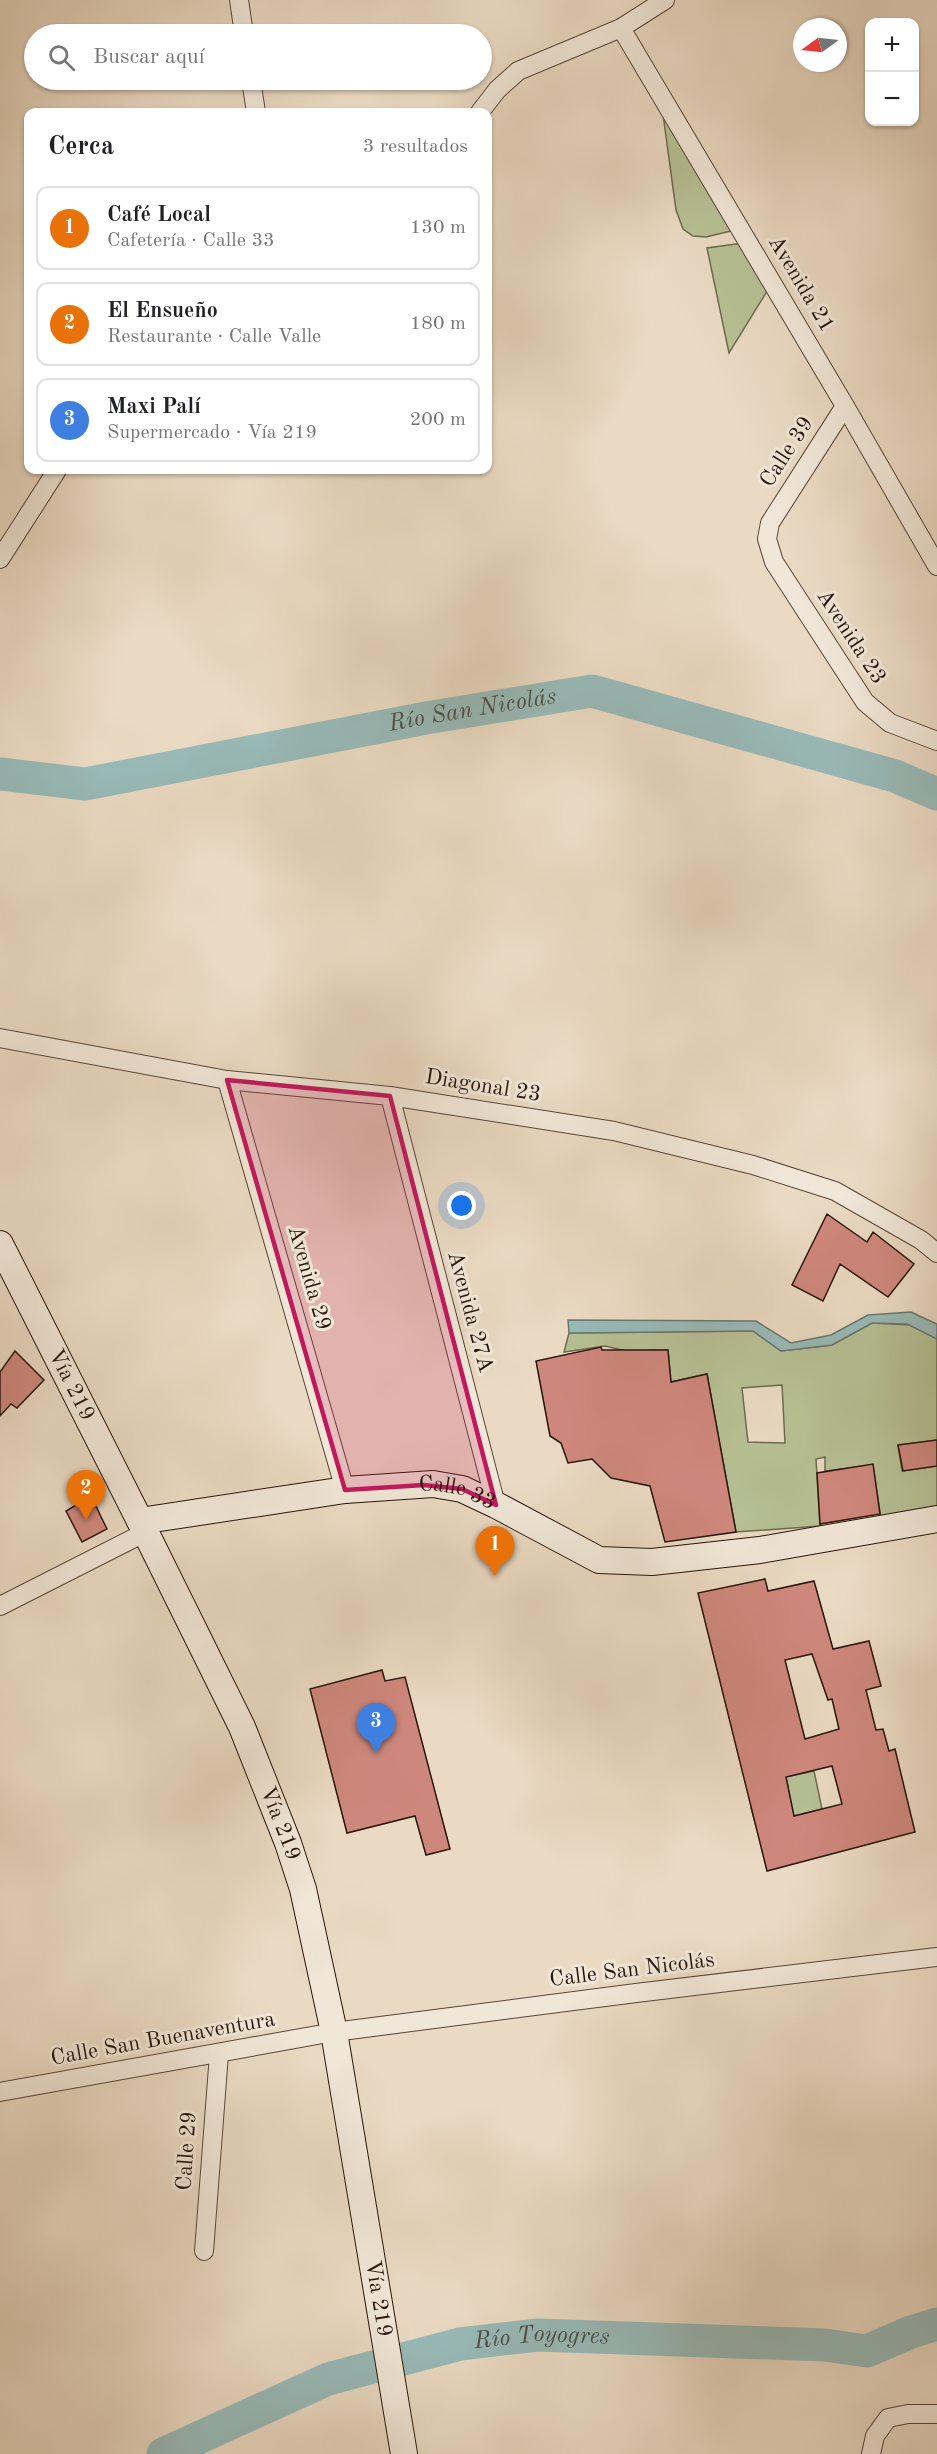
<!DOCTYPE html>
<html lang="es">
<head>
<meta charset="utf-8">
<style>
	body { margin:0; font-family:"Old Standard TT",serif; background:#f6f6f6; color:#202124 }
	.controls { position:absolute; right:18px; top:18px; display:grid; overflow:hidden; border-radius:12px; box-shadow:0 2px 4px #0004 }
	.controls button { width:54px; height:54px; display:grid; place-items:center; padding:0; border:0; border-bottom:2px solid #e0e0e0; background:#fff; color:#202124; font:30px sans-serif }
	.compass { position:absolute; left:793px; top:18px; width:54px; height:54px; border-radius:50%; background:#fff; box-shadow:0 2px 4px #0004; rotate:255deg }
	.you { position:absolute; left:462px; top:1206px; width:21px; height:21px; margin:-15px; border:4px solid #fff; border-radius:50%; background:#1a73e8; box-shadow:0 0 0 9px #1a73e833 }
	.badge { display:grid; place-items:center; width:39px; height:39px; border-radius:50%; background:#8f2418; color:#fff; font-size:20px; font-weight:700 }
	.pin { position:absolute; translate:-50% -50px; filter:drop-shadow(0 2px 3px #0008) }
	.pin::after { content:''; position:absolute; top:32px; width:21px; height:18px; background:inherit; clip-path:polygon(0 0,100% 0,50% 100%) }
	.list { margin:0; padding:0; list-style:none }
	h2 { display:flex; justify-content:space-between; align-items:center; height:78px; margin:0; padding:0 24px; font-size:26px }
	h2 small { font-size:20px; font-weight:400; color:#757577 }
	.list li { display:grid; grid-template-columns:39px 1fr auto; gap:18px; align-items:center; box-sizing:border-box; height:84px; margin:0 12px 12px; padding:0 12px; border:2px solid #e0e0e0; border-radius:12px }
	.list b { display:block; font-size:22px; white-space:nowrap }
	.list p { margin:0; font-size:20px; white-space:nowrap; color:#757577 }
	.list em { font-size:20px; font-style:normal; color:#757577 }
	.icon { flex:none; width:33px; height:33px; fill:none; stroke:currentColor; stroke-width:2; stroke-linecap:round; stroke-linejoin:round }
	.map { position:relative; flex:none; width:937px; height:2454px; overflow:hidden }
	.search { position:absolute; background:#fff; box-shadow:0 2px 4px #0004; left:24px; top:24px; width:468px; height:66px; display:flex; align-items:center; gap:15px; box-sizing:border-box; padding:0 21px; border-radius:33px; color:#757577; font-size:22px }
	.panel { position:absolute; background:#fff; box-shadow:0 2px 4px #0004; left:24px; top:108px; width:468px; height:366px; border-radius:12px }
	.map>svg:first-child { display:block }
</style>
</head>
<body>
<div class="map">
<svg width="937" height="2454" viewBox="0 0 937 2454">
	<rect width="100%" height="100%" fill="#eadac3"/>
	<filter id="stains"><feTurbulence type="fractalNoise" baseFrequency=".00333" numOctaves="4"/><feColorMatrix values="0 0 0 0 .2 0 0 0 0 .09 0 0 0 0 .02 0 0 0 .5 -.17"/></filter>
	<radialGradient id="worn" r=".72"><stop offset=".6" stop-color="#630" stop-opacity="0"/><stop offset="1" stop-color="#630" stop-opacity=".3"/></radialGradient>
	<path fill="#b6c094" stroke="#6f6a50" stroke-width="1.5" fill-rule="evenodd" d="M 662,107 L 735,230 L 706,237 L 693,236 L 683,229 L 676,210 Z
		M 743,243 L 769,288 L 729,353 L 707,248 Z
		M 872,1323 L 911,1325 L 937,1339 L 937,1440 L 898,1446 L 902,1471 L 937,1466 L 937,1508 L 881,1519 L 873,1465 L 825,1471 L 825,1457 L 816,1459 L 820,1526 L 736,1532 L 707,1374 L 671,1382 L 668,1350 L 626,1351 L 605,1346 L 564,1352 L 569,1333 L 753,1331 L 781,1351 L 832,1345 ZM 782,1385 L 785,1443 L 748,1442 L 742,1388 Z
		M 814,1771 L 822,1809 L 756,1826 L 751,1808 L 790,1798 L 786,1777 Z"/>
	<path fill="#98bab8" stroke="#6b7873" stroke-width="1.5" d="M 911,1312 L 937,1324 L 937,1339 L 907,1324 L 872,1323 L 832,1345 L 781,1351 L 753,1331 L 569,1333 L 568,1320 L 756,1321 L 791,1343 L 831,1335 L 868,1315 Z"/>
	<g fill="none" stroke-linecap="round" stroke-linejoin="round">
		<g stroke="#98bab8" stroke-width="33">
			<path id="s1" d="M 0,774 L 85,784 L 426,718 L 592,691 L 895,776 L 937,794"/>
			<path id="s2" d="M 163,2454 L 328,2379 L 460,2344 L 538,2335 L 825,2345 L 867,2351 L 911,2332 L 937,2324"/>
		</g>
	</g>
	<path fill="#ce877c" stroke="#28150b" stroke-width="1.5" fill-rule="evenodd" d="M 827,1214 L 867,1242 L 873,1232 L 914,1264 L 888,1297 L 840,1264 L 823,1301 L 792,1285 Z
		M 601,1347 L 602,1350 L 668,1350 L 671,1382 L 707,1374 L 736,1532 L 665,1542 L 650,1486 L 611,1478 L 592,1459 L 568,1463 L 561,1443 L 550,1436 L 536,1361 Z
		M 15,1351 L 44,1380 L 17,1408 L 11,1404 L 0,1416 L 0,1372 Z
		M 937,1440 L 937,1466 L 903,1471 L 898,1445 Z
		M 873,1464 L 880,1514 L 820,1524 L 817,1473 Z
		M 91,1496 L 107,1529 L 82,1542 L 66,1511 Z
		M 765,1579 L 768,1591 L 814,1581 L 833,1649 L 869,1641 L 881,1686 L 866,1690 L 876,1730 L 883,1729 L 889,1751 L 895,1749 L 915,1832 L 767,1871 L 698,1593 ZM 812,1654 L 828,1700 L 832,1699 L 839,1729 L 805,1739 L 785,1660 ZM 832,1766 L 842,1804 L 794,1816 L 786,1777 Z
		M 382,1670 L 385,1681 L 405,1677 L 450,1849 L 426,1855 L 415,1816 L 347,1833 L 310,1689 Z"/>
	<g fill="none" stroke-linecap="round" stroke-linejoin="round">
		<defs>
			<path id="street" d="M 239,0 L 244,34
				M 621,28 L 845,406 L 937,566
				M 251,80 L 256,112
				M 480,112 L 497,90 L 518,71 L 621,28 L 665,0
				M 845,406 L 770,523 L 767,539 L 774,562 L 865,702 L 890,723 L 937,741
				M 0,559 L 57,470
				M 0,1038 L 227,1080 L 390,1096 L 614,1131 L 753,1165 L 835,1191 L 921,1240 L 937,1253
				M 227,1080 L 345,1490
				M 390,1096 L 496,1505
				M 0,1606 L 146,1532
				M 0,2092 L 334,2032 L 636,1993 L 937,1957
				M 204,2251 L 219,2054
				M 871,2454 L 875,2436 L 888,2418 L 908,2414 L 937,2414"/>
			<g id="secondary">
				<path id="s3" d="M 0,1244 L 140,1521 L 242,1727 L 288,1843 L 303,1889 L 334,2032 L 404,2454"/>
				<path id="s4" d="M 140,1521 L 345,1490 L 433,1484 L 462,1489 L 496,1505 L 599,1560 L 652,1562 L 760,1550 L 937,1519"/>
			</g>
		</defs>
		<use href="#street" stroke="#584639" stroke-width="20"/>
		<use href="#secondary" stroke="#28150b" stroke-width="28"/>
		<use href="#street" stroke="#f1e7d8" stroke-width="18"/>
		<use href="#secondary" stroke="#f1e7d8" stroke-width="26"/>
	</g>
	<path fill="#c2185b" fill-opacity="0.2" stroke="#c2185b" stroke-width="4.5" stroke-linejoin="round" d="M 227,1080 L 390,1096 L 496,1505 L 462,1489 L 424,1485 L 345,1490 Z"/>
	<g text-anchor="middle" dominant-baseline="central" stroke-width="6" stroke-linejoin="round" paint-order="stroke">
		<g font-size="22" fill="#28150b" stroke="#f1e7d8">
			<text transform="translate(801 284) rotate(59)">Avenida 21</text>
			<text transform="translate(787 452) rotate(-57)">Calle 39</text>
			<text transform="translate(851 637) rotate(57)">Avenida 23</text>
			<text transform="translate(483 1086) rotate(9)">Diagonal 23</text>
			<text transform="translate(309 1278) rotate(74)">Avenida 29</text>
			<text transform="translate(470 1312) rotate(75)">Avenida 27A</text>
			<text stroke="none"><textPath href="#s3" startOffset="158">Vía 219</textPath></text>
			<text stroke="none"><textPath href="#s4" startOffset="321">Calle 33</textPath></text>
			<text stroke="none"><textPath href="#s3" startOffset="644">Vía 219</textPath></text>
			<text transform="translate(632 1970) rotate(-7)">Calle San Nicolás</text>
			<text transform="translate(163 2039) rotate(-10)">Calle San Buenaventura</text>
			<text transform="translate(187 2151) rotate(-86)">Calle 29</text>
			<text stroke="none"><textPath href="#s3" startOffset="1130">Vía 219</textPath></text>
		</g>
		<g font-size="24" font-style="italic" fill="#4f4f48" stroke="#f1e7d8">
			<text stroke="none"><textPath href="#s1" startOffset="480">Río San Nicolás</textPath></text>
			<text stroke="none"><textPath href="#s2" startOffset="400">Río Toyogres</textPath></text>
		</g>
	</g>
	<rect width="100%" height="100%" filter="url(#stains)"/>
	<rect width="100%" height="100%" fill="url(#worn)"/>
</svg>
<div class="controls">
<button>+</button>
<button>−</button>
</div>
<svg class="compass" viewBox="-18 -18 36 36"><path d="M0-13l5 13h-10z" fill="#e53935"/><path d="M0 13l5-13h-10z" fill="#757577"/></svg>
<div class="you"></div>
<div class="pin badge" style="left:495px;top:1576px;background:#e8710a">1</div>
<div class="pin badge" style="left:86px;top:1520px;background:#e8710a">2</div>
<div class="pin badge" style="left:376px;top:1753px;background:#3f7fe0">3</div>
<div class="search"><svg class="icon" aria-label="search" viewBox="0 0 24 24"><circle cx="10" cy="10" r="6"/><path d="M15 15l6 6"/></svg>Buscar aquí</div>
<section class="panel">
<h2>Cerca<small>3 resultados</small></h2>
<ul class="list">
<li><span class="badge" style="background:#e8710a">1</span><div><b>Café Local</b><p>Cafetería · Calle 33</p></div><em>130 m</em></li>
<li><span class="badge" style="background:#e8710a">2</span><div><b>El Ensueño</b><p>Restaurante · Calle Valle</p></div><em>180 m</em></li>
<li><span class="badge" style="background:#3f7fe0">3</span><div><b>Maxi Palí</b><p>Supermercado · Vía 219</p></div><em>200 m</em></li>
</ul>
</section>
</div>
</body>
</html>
